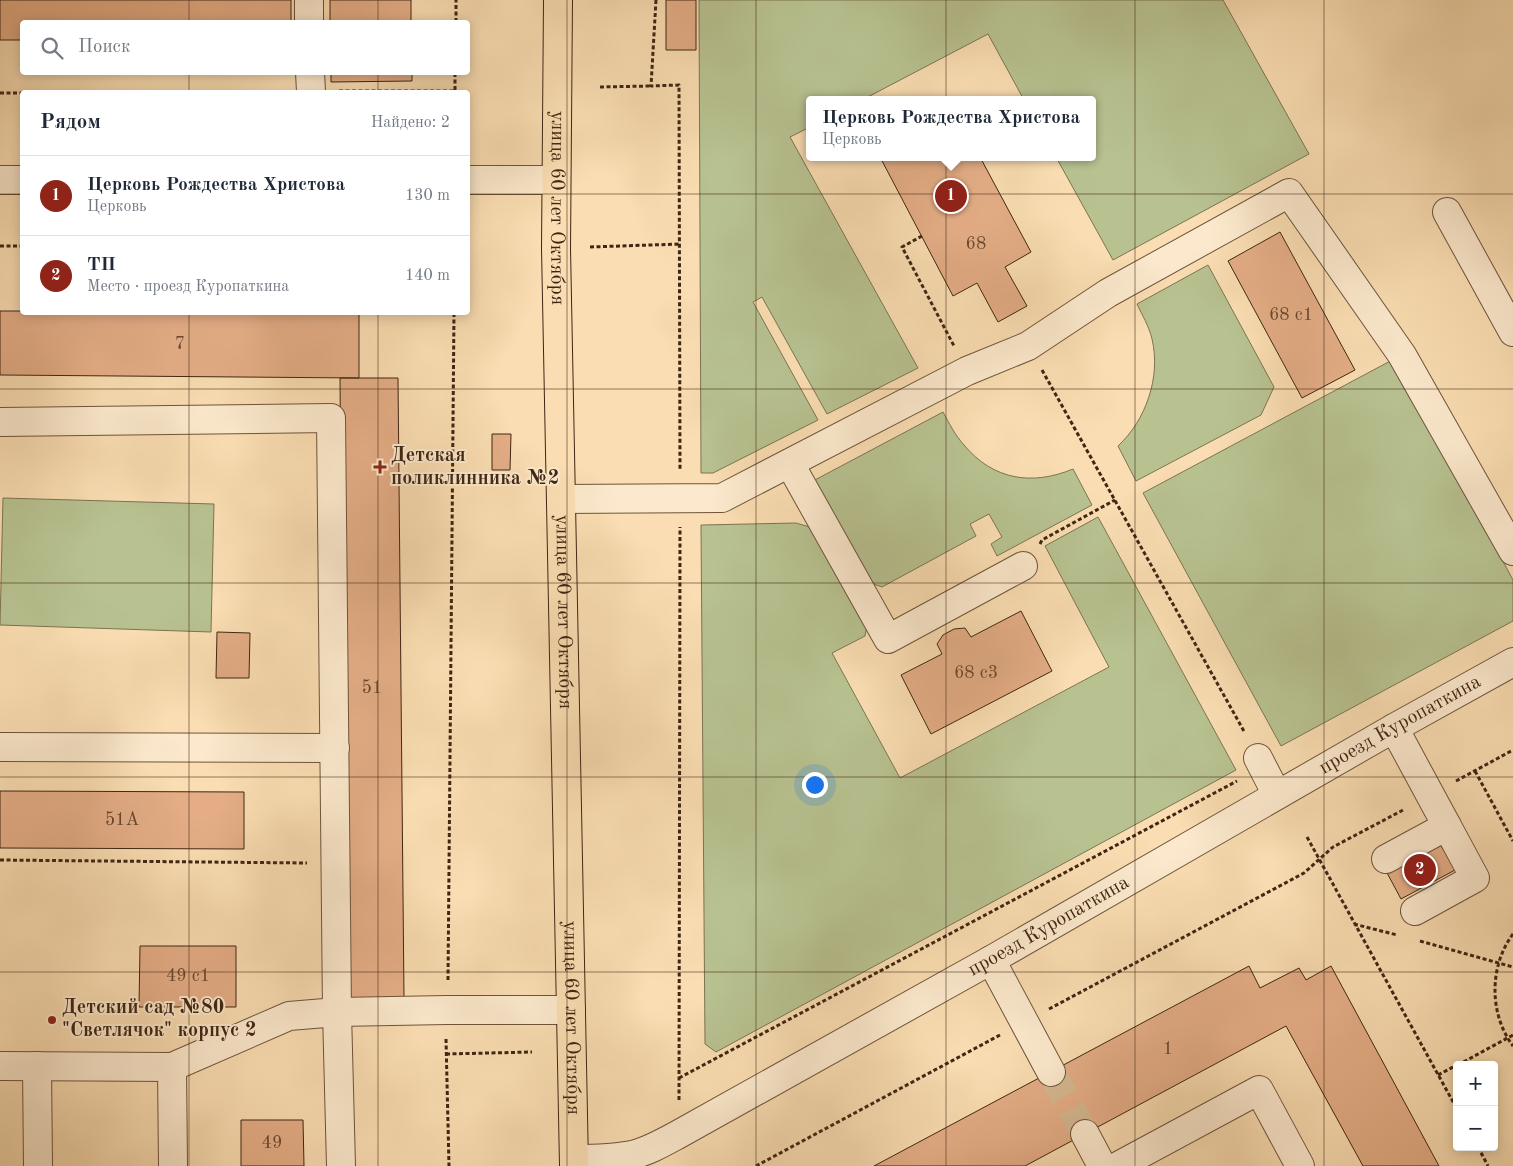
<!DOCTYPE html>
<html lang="ru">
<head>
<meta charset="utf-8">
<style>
	body { margin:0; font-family:"Old Standard TT",serif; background:#f6f6f7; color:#1f2937 }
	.controls { position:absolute; right:15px; bottom:15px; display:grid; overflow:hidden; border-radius:5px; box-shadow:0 2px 12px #0003 }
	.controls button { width:45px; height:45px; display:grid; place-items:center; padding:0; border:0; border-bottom:1px solid #e0e1e3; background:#fff; color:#1f2937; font:25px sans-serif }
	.you { position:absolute; left:814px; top:784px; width:18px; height:18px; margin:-12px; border:4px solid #fff; border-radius:50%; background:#1a73e8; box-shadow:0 0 0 8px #1a73e833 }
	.badge { display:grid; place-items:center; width:32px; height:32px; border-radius:50%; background:#8f2418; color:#fff; font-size:16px; font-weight:700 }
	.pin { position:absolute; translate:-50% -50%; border:2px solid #fff; box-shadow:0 1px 5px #0006 }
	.popup { position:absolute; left:806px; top:96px; width:290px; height:65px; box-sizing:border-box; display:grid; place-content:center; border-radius:5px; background:#fff; filter:drop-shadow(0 1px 4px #0005); font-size:16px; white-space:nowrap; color:#747a83 }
	.popup b { font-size:19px; color:#1f2937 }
	.popup::after { content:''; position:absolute; left:50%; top:100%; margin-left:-10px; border:10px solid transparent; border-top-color:#fff }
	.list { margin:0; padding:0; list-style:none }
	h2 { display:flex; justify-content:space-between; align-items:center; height:65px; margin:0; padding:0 20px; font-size:21px }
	h2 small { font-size:16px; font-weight:400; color:#747a83 }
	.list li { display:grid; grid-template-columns:32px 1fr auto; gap:15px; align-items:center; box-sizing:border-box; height:80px; padding:0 20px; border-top:1px solid #e0e1e3 }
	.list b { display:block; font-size:19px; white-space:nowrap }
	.list p { margin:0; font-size:16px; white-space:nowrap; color:#747a83 }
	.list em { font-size:16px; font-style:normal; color:#747a83 }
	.icon { flex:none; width:28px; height:28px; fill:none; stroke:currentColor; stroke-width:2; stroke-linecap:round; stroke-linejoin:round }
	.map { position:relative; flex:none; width:1513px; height:1166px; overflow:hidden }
	.search { position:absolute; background:#fff; box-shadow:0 2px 12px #0003; left:20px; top:20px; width:450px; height:55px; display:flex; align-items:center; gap:12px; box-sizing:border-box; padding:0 18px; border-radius:5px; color:#747a83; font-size:19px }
	.panel { position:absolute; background:#fff; box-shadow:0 2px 12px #0003; left:20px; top:90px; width:450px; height:225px; border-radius:5px }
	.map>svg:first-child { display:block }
</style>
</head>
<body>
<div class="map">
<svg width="1513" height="1166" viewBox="0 0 1513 1166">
	<rect width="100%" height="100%" fill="#faddb2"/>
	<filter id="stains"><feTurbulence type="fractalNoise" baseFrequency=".004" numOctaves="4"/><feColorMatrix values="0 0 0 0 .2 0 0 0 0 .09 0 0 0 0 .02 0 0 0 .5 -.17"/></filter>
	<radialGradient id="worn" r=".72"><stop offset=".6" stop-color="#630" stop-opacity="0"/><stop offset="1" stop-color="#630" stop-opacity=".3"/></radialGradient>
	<path fill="#b8c291" stroke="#7c7452" d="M 699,0 L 1223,0 L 1309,154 L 1113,260 L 1056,157 L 1092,157 L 1092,100 L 1024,100 L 988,34 L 862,100 L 810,100 L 810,127 L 790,137 L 918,368 L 827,414 L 762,297 L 753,302 L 818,420 L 713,473 L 701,473 Z
		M 1208,265 L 1274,387 L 1261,415 L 1136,481 L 1118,446 C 1146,420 1161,377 1152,339 C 1149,326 1142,315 1137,304 Z
		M 1394,359 L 1513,580 L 1513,621 L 1281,746 L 1143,493 Z
		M 943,412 C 949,423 955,435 964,445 C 993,480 1032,486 1073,469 L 1092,505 L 997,556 L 991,544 L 1002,537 L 989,514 L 970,524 L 976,536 L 882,587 L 868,582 L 813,481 Z
		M 3,498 L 214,504 L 211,632 L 0,625 Z
		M 1098,517 L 1236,770 L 716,1052 L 705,1044 L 701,525 L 796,523 L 813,528 L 867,625 L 865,636 L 832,653 L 900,778 L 1109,667 L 1045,546 Z"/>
	<path fill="#e4ad86" stroke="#3f2613" d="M 0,0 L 291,0 L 291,22 L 22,22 L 22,40 L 0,40 Z
		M 330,0 L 411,0 L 411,22 L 330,22 Z
		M 666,0 L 696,0 L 696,50 L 666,50 Z
		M 331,72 L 412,72 L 412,81 L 331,82 Z
		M 880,157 L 980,157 L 1031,252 L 1005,267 L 1027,306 L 998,322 L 977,283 L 953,296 Z
		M 1280,232 L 1355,370 L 1302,398 L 1228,261 Z
		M 0,311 L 22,311 L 22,312 L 359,313 L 359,378 L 0,375 Z
		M 340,378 L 398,378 L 404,998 L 345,998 Z
		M 492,434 L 511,434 L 510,470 L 492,470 Z
		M 1021,611 L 1052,671 L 931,734 L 901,675 L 942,654 L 937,644 L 943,635 L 954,629 L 965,628 L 971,637 Z
		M 217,632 L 250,633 L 249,678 L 216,678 Z
		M 0,791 L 244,792 L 244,849 L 0,848 Z
		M 1439,842 L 1455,870 L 1401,899 L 1386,871 Z
		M 140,946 L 236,946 L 236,1007 L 139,1007 Z
		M 1249,966 L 1260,988 L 1299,968 L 1306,980 L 1331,966 L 1439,1166 L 1363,1166 L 1286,1026 L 1025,1166 L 874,1166 Z
		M 241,1120 L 303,1120 L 304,1166 L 241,1166 Z"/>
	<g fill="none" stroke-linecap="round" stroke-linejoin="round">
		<path stroke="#d5b892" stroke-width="28" stroke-dasharray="28 14" stroke-linecap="butt" d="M 1051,1072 L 1085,1134"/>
		<defs>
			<g id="minor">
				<path d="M 309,0 L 309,22"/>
				<path d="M 310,72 L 311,92"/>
				<path d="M 0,180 L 22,180"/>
				<path d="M 468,180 L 556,180"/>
				<path d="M 1447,212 L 1513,332"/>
				<path d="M 0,422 L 331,418 L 337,1012 L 447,1010 L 571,1010"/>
				<path d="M 790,464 L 888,639 L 1023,566"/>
				<path d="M 561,499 L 722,498 L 967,371 L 1028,346 L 1108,293 L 1289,193 L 1402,355 L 1513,551"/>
				<path d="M 0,747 L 335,748"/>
				<path d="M 1258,758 L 1277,795"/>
				<path d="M 1386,859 L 1447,826 L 1394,728"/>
				<path d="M 1415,911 L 1475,878 L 1447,826"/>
				<path d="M 991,960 L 1051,1072"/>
				<path d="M 0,1066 L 172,1067"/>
				<path d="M 37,1066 L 38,1166"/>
				<path d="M 1085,1134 L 1102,1166"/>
				<path id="s1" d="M 574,1159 C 594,1159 613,1159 632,1155 C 649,1151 664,1142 679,1134 L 991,960 L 1394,728 L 1513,662"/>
				<path d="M 173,1166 L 172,1067 L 289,1016 L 337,1012 L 341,1166"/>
				<path d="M 1118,1166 L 1259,1090 L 1300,1166"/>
			</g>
			<g id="major">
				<path id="s2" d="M 558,0 L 556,248 L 574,1166"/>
			</g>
		</defs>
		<use href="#minor" stroke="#6e543b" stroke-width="30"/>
		<use href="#major" stroke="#3f2613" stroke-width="30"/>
		<path stroke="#3f2613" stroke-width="3" stroke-dasharray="4 2.5" stroke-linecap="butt" d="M 656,0 L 651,86 L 679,85 L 680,470
			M 456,22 L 456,0
			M 600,87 L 651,86
			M 339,91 L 455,91 L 455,72
			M 80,92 L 283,92
			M 0,93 L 22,93
			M 922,236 L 902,247 L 954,346
			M 0,246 L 22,246
			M 590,247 L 681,244
			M 1042,370 L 1245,733
			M 1040,544 L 1042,540 L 1115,500
			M 1475,771 L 1513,841
			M 1456,781 L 1513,750
			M 1307,837 L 1457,1109
			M 0,860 L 307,863
			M 1354,924 L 1397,935
			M 1513,934 C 1489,966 1489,1014 1513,1046
			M 1420,941 L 1513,967
			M 448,980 L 454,312
			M 1049,1009 L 1304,873 L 1333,847 L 1405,809
			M 446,1039 L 449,1166
			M 446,1054 L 532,1052
			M 1458,1065 L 1513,1035
			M 1438,1075 L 1457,1065
			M 679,1078 L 1237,781
			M 679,1100 L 680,527
			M 1478,1147 L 1488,1166
			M 756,1166 L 1000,1035"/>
		<use href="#minor" stroke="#fce9cd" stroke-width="28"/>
		<use href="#major" stroke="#faddb2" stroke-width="28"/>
	</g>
	<path fill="none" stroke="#3f2613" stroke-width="1" stroke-opacity="0.55" d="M 189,0 L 189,22M 378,0 L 378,22M 567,0 L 567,1166M 756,0 L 756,1166M 946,0 L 946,1166M 1135,0 L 1135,1166M 1324,0 L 1324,1166M 189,72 L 189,92M 378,72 L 378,92M 0,194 L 22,194M 468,194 L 1513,194M 189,312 L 189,1166M 378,312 L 378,1166M 0,389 L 1513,389M 0,583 L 1513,583M 0,777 L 1513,777M 0,972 L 1513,972"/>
	<g fill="#8f2418" stroke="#fce9cd" stroke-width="2">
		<path d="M377.5 459.5h5v5h5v5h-5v5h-5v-5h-5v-5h5z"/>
		<circle cx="52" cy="1020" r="5"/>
	</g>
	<g text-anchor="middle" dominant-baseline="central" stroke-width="4" stroke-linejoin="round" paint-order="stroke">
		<g font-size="18" fill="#684830">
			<text x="976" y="244">68</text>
			<text x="1291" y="315">68 с1</text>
			<text x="180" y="344">7</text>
			<text x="976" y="673">68 с3</text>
			<text x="372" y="688">51</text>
			<text x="122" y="820">51А</text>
			<text x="188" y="976">49 с1</text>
			<text x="1168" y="1049">1</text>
			<text x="272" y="1143">49</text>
		</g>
		<g font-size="20" fill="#3f2613" stroke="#fce9cd">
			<text stroke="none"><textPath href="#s2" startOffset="208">улица 60 лет Октября</textPath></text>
			<text stroke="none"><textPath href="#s2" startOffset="612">улица 60 лет Октября</textPath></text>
			<text stroke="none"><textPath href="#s1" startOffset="939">проезд Куропаткина</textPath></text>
			<text stroke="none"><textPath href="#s1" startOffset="534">проезд Куропаткина</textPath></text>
			<text stroke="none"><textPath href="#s2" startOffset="1018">улица 60 лет Октября</textPath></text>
		</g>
		<g font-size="20" font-weight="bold" fill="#3f2613" stroke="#fce9cd" text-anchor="start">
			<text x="391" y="456">Детская<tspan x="391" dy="23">поликлинника №2</tspan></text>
			<text x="62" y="1008">Детский сад №80<tspan x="62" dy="23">"Светлячок" корпус 2</tspan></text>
		</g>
	</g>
	<rect width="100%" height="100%" filter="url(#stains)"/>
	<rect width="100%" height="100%" fill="url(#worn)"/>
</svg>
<div class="controls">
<button>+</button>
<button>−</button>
</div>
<div class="you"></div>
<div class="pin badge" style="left:951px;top:196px">1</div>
<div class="popup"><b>Церковь Рождества Христова</b>Церковь</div>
<div class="pin badge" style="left:1420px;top:870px">2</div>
<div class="search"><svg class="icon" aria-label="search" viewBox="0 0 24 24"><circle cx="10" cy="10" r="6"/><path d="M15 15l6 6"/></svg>Поиск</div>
<section class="panel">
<h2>Рядом<small>Найдено: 2</small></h2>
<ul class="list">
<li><span class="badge">1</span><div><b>Церковь Рождества Христова</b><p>Церковь</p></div><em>130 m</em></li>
<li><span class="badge">2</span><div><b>ТП</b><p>Место · проезд Куропаткина</p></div><em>140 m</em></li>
</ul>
</section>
</div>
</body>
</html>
